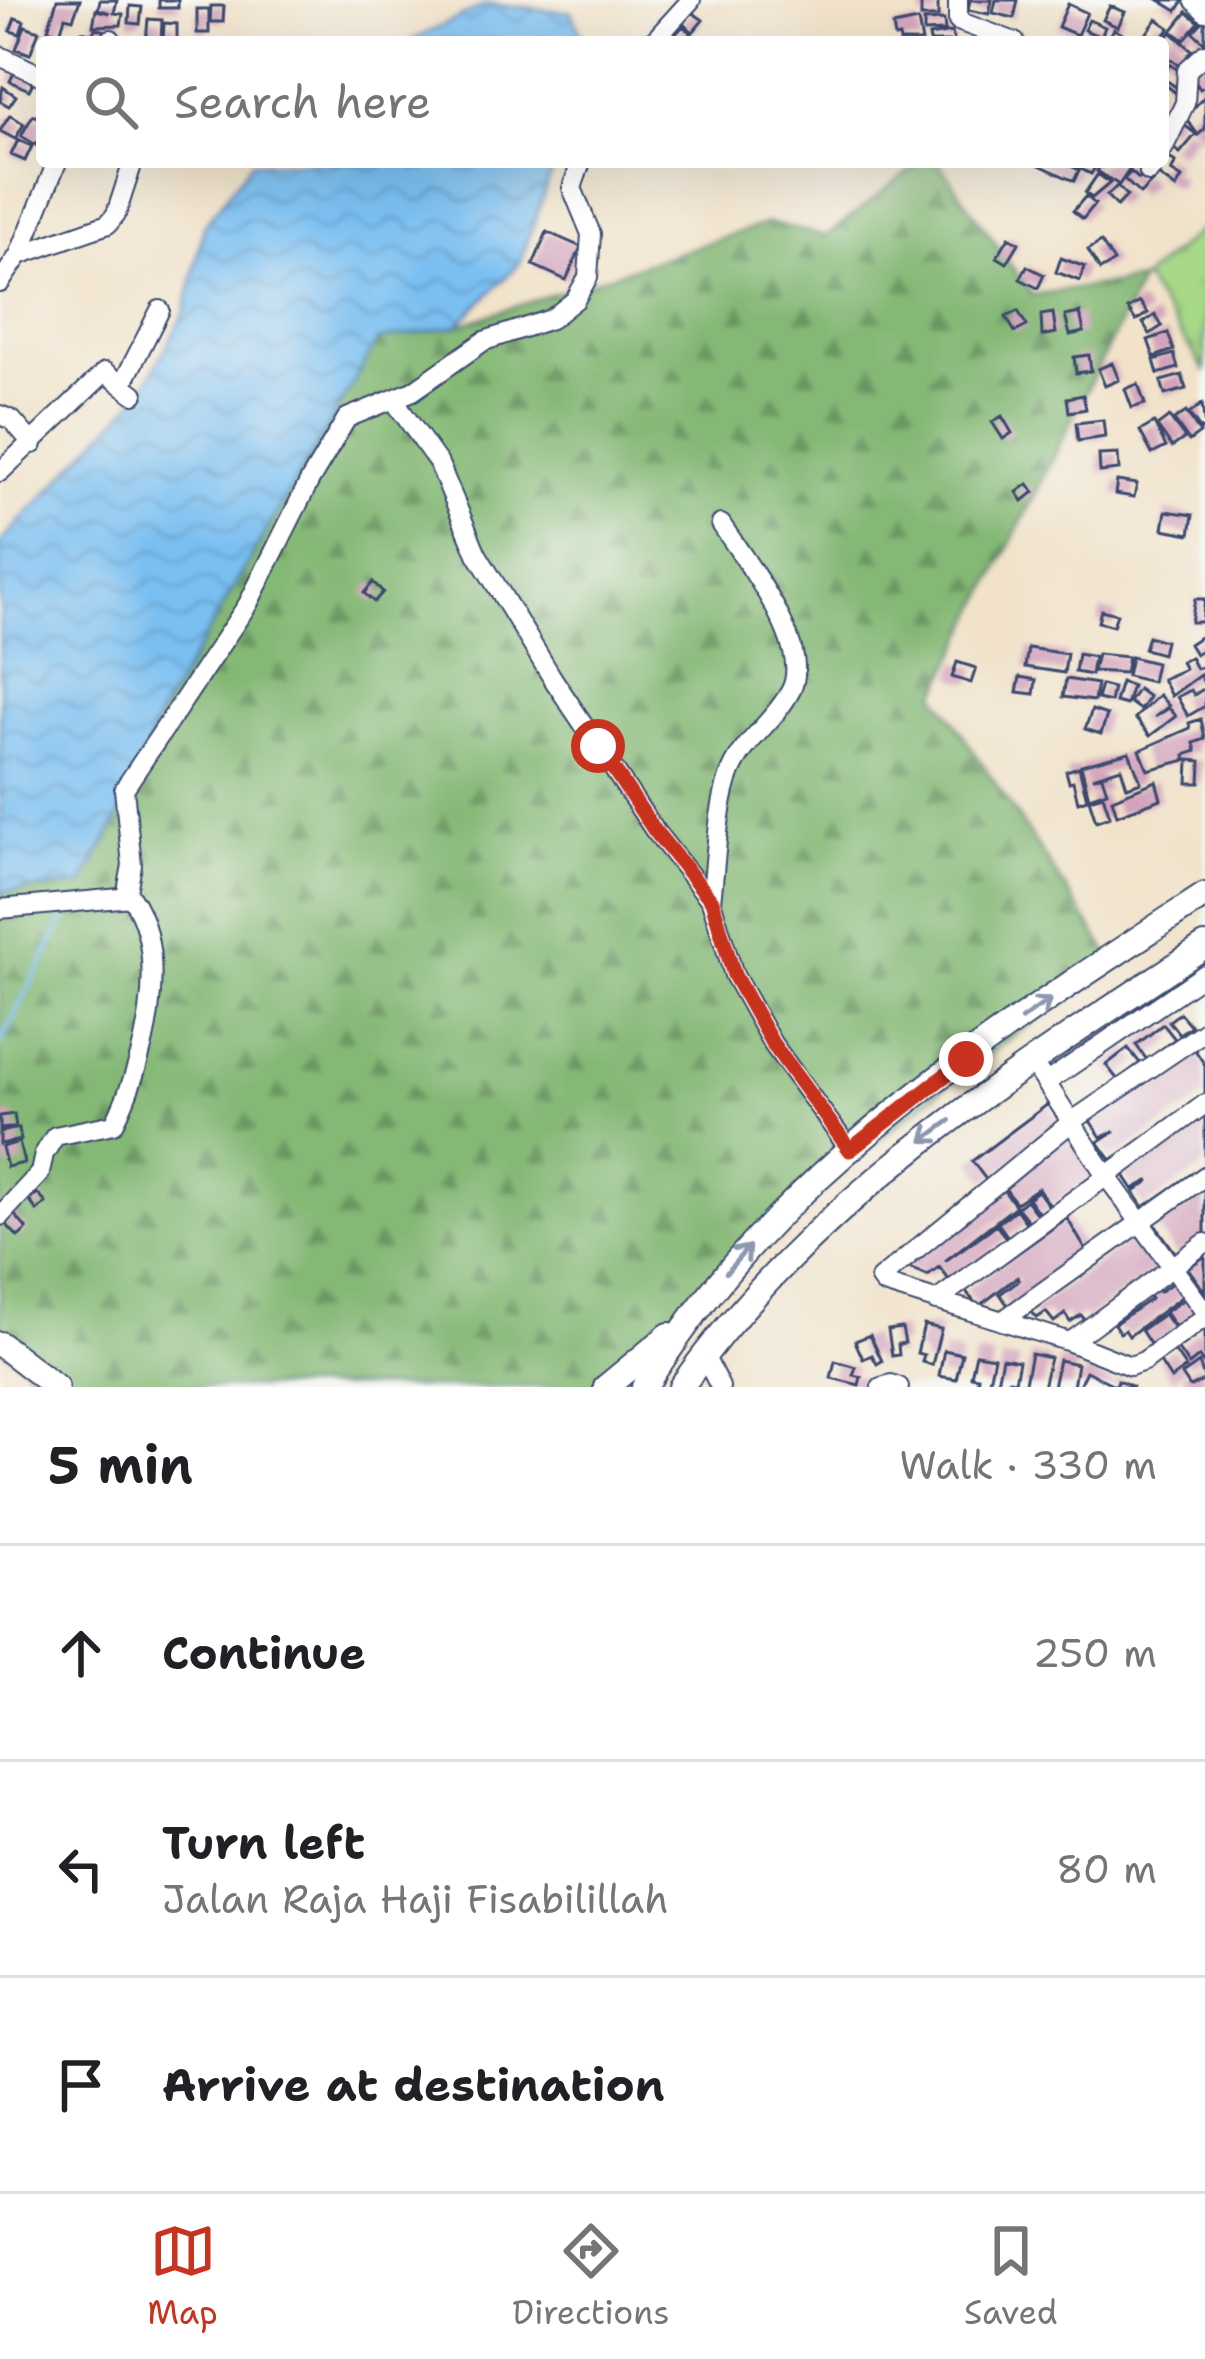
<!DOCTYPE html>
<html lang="en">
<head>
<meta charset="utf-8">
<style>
	body { margin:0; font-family:"Shantell Sans",sans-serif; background:#f6f6f6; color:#202124 }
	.stop { position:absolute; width:36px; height:36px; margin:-27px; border:9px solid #c8321e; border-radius:50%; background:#fff }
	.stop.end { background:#c8321e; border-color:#fff; box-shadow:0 3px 12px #0008 }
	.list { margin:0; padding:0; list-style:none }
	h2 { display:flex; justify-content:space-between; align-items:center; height:156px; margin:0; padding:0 48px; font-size:51px }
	h2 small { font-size:39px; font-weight:400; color:#757577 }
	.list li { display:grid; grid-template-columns:78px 1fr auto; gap:36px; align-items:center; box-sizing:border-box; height:216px; padding:0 48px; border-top:3px solid #e0e0e0 }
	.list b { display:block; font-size:45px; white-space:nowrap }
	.list p { margin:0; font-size:39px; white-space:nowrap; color:#757577 }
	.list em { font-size:39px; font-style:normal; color:#757577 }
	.icon { flex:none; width:66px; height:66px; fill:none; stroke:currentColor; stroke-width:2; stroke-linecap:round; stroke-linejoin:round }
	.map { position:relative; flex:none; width:1205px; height:1387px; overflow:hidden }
	.search { position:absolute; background:#fff; box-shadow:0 12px 48px #0002; left:36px; right:36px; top:36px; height:132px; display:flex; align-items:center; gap:30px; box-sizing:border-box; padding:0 42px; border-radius:12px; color:#757577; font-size:45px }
	.sheet { height:804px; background:#fff }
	nav { display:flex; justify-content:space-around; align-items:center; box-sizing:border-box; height:168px; border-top:3px solid #e0e0e0; background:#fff; font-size:33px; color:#757577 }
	nav a { display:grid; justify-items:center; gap:6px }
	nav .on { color:#c8321e }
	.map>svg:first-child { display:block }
</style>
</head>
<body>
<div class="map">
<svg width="1205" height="1387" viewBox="0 0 1205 1387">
	<defs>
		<pattern id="grass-tufts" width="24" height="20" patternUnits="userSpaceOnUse" patternTransform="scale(3)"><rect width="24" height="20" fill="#a6d887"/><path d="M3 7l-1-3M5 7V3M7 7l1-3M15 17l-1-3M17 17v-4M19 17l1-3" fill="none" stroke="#8eba77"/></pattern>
		<pattern id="forest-firs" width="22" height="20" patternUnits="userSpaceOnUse" patternTransform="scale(3)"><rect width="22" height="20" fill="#84b874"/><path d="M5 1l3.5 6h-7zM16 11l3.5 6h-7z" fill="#6b9662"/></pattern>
		<pattern id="water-waves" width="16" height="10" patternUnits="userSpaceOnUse" patternTransform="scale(3)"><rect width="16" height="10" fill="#7abff1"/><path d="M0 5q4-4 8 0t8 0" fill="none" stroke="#639cc6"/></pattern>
	</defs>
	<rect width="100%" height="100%" fill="#f6f6f2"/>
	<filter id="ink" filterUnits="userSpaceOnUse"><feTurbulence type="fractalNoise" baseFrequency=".00833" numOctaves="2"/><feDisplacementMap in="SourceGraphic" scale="24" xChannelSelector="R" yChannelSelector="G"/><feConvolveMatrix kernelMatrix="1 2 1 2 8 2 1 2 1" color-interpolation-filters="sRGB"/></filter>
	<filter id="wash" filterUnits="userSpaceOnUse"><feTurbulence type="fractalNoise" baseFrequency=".004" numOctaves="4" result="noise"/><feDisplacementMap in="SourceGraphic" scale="48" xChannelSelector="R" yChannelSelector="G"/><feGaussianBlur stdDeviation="2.7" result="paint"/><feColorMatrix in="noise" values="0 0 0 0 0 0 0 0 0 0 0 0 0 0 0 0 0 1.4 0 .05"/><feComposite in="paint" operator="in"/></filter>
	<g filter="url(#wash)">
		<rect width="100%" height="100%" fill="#f1e2c9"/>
		<path fill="url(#grass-tufts)" stroke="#608472" stroke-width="3" d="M 1205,226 L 1205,370 L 1143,278 Z"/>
		<path fill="url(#forest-firs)" stroke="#507469" stroke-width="3" d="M 921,162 L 938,162 L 1032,295 L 1141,280 L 936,694 L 1116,965 C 994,1047 878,1135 769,1234 C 718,1281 672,1336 624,1387 L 51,1387 L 0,1348 L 0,897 L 4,892 L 82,885 L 120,815 L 158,717 L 378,339 L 457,326 L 768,223 L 826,236 Z"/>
		<path fill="url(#water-waves)" stroke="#4a77a8" stroke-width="3" d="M 487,4 L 571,12 L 585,42 L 408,42 Z
			M 252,162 L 555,162 L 520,263 L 457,326 L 378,340 L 158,717 L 120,815 L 82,885 L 0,892 L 0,543 L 140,395 L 185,312 L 204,226 Z"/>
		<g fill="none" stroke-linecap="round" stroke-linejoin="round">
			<path stroke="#7abff1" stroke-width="4.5" d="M 0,1043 L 67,914"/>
		</g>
		<g id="blocks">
			<path fill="#d3a2bb" d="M 57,0 L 80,0 L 73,19 L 65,17 L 60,33 L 48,29 Z
				M 100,0 L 117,0 L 114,13 L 123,14 L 121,25 L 93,26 L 96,10 L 110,13 L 98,9 Z
				M 159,0 L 178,0 L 178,8 L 159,8 Z
				M 921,0 L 938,0 L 938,17 L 921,17 Z
				M 970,0 L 992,0 L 989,14 L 968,10 Z
				M 996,0 L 1018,0 L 1014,18 L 993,13 Z
				M 1159,0 L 1184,0 L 1177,11 Z
				M 1068,4 L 1087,13 L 1077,35 L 1058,27 Z
				M 130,6 L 142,7 L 140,24 L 129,23 Z
				M 211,6 L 224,6 L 223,22 L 210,22 Z
				M 1110,6 L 1125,12 L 1118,27 L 1103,20 Z
				M 197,9 L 209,9 L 209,33 L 197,33 Z
				M 692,12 L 703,20 L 693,32 L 682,23 Z
				M 1187,12 L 1199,22 L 1184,40 L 1172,31 Z
				M 15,18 L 24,21 L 20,34 L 10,31 Z
				M 148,19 L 162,20 L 161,42 L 146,42 Z
				M 1157,19 L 1170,28 L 1159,42 L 1146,34 Z
				M 1205,19 L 1205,43 L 1193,32 Z
				M 944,20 L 945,31 L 924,32 L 924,21 Z
				M 1089,20 L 1105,27 L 1101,37 L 1084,30 Z
				M 918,21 L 922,42 L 900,42 L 899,37 L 895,38 L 893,26 Z
				M 164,23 L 177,24 L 177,42 L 163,42 Z
				M 25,26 L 39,31 L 30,54 L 16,49 Z
				M 683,26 L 692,34 L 681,42 L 674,36 Z
				M 95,28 L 106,31 L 104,42 L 79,42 L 82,31 L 93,34 Z
				M 1114,29 L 1136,42 L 1106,42 Z
				M 952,32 L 954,42 L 930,42 L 929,36 Z
				M 1171,32 L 1192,50 L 1180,66 L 1163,53 L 1163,42 Z
				M 1205,58 L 1205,86 L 1200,89 L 1188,70 Z
				M 1170,64 L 1186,76 L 1177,88 L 1163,78 Z
				M 17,67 L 36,77 L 29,90 L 10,81 Z
				M 1167,86 L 1181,97 L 1170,111 L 1178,117 L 1169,129 L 1163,125 L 1163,91 Z
				M 3,87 L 16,96 L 9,106 L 0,101 Z
				M 1205,96 L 1205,129 L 1198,135 L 1185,117 Z
				M 10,115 L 24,124 L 15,139 L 0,131 Z
				M 33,115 L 42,120 L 42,135 L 36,145 L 21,136 Z
				M 1184,125 L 1196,134 L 1180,153 L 1171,147 Z
				M 18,140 L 32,146 L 25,161 L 11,155 Z
				M 1163,155 L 1176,162 L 1171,171 L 1182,178 L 1176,188 L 1154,172 L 1163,162 Z
				M 1033,162 L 1062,162 L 1079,170 L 1074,181 Z
				M 1067,162 L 1093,162 L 1097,164 L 1091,174 Z
				M 1103,162 L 1131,162 L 1133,164 L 1119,185 L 1097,171 Z
				M 1131,172 L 1139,179 L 1143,174 L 1152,182 L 1140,194 L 1124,179 Z
				M 1098,174 L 1110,183 L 1092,198 L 1085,193 Z
				M 1117,186 L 1127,196 L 1117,206 L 1107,196 Z
				M 1086,196 L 1095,204 L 1083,219 L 1073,211 Z
				M 547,232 L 581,247 L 566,280 L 533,265 Z
				M 1009,237 L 1019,243 L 1007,263 L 997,257 Z
				M 1101,242 L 1114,262 L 1100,270 L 1088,250 Z
				M 1061,258 L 1085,267 L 1080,281 L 1056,272 Z
				M 1027,266 L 1044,275 L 1038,288 L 1020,279 Z
				M 1140,302 L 1148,313 L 1136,321 L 1128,309 Z
				M 1018,311 L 1027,326 L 1015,332 L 1006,317 Z
				M 1053,313 L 1056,333 L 1042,336 L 1041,315 Z
				M 1080,313 L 1084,332 L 1070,335 L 1065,316 Z
				M 1155,315 L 1162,326 L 1150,334 L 1143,323 Z
				M 1168,333 L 1174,350 L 1154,357 L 1148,340 Z
				M 1174,354 L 1178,368 L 1158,374 L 1154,360 Z
				M 1089,355 L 1091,371 L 1076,373 L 1074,357 Z
				M 1112,363 L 1119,380 L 1105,386 L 1098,369 Z
				M 1182,375 L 1186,389 L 1165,395 L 1161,381 Z
				M 1138,384 L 1145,404 L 1132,408 L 1125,389 Z
				M 1083,395 L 1086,409 L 1069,412 L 1067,398 Z
				M 1202,404 L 1205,428 L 1201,430 L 1189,414 Z
				M 1186,412 L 1200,433 L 1189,441 L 1174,420 Z
				M 1002,416 L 1012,433 L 1003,439 L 992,422 Z
				M 1169,417 L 1185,438 L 1172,447 L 1157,426 Z
				M 1103,420 L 1105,437 L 1078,441 L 1076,423 Z
				M 1154,423 L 1166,447 L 1152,454 L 1140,431 Z
				M 1118,454 L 1119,470 L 1100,472 L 1099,455 Z
				M 1117,481 L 1137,484 L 1134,497 L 1115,494 Z
				M 1028,484 L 1034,492 L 1023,501 L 1017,492 Z
				M 1166,511 L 1193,515 L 1190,534 L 1163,529 Z
				M 373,582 L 383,592 L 374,602 L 364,593 Z
				M 1195,599 L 1205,599 L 1202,622 L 1191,622 Z
				M 1101,610 L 1117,614 L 1113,626 L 1098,622 Z
				M 1148,636 L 1165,641 L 1162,654 L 1144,649 Z
				M 1201,636 L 1205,648 L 1195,654 L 1189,644 Z
				M 1028,648 L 1067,654 L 1064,673 L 1025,667 Z
				M 1078,654 L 1094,657 L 1091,675 L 1075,672 Z
				M 1097,654 L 1128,657 L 1125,673 L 1093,671 Z
				M 1131,657 L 1156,663 L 1152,682 L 1127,676 Z
				M 1190,657 L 1196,669 L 1205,665 L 1205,685 L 1200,675 L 1171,696 L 1162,679 L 1185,669 L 1181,662 Z
				M 957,662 L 976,668 L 971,683 L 952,677 Z
				M 1020,677 L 1036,680 L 1034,694 L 1017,692 Z
				M 1066,679 L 1097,684 L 1094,701 L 1063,697 Z
				M 1121,682 L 1132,686 L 1126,705 L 1115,702 Z
				M 1101,685 L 1113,688 L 1110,702 L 1097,699 Z
				M 1205,688 L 1205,706 L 1188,716 L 1177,697 L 1191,690 L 1194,695 Z
				M 1138,689 L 1149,697 L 1140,710 L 1129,702 Z
				M 1159,695 L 1169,706 L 1155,717 L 1169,708 L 1176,716 L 1150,736 L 1135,718 Z
				M 1092,710 L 1107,715 L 1101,734 L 1085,729 Z
				M 1201,719 L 1205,739 L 1194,743 L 1196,751 L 1185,755 L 1186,760 L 1148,770 L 1140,750 L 1190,728 L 1189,723 Z
				M 1129,752 L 1141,782 L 1127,787 L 1121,768 L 1093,777 L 1102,776 L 1107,791 L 1089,797 L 1081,765 Z
				M 1189,760 L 1201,761 L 1200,783 L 1188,783 Z
				M 1079,767 L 1087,799 L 1078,802 L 1073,781 L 1069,782 L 1066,771 Z
				M 1156,781 L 1161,799 L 1117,815 L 1112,799 Z
				M 1103,795 L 1110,816 L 1096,821 L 1089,799 Z
				M 1180,1013 L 1191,1026 L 1179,1034 L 1169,1021 Z
				M 1163,1024 L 1175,1039 L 1147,1060 L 1136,1045 Z
				M 1193,1047 L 1205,1065 L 1205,1096 L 1111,1160 L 1098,1142 L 1115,1131 L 1101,1137 L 1088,1118 Z
				M 1128,1048 L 1140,1063 L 1118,1080 L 1106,1065 Z
				M 1048,1104 L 1062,1123 L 987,1181 L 972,1161 Z
				M 1205,1110 L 1205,1165 L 1144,1207 L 1134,1192 L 1150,1180 L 1133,1189 L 1122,1172 Z
				M 14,1114 L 16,1127 L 0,1129 L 0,1116 Z
				M 19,1128 L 21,1140 L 0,1144 L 0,1132 Z
				M 1071,1134 L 1100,1171 L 1051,1207 L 1038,1188 L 1016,1203 L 1003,1186 Z
				M 19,1142 L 24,1163 L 7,1167 L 2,1147 Z
				M 1205,1182 L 1205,1238 L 1177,1255 L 1152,1220 Z
				M 1001,1187 L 1016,1206 L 945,1261 L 996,1225 L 1007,1239 L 950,1281 L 939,1267 L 928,1276 L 904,1266 L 969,1219 L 965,1214 Z
				M 1038,1191 L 1050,1208 L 1040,1215 L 1028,1198 Z
				M 37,1193 L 46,1203 L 37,1211 L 29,1200 Z
				M 1026,1200 L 1039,1217 L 1030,1223 L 1017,1207 Z
				M 1016,1209 L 1027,1224 L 1008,1237 L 998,1223 Z
				M 14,1214 L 27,1229 L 18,1237 L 5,1223 Z
				M 1067,1218 L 1087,1252 L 1009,1307 L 1000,1294 L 1019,1280 L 1017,1277 L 978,1307 L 965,1290 Z
				M 1142,1231 L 1165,1263 L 1085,1320 L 1081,1315 L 1070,1322 L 1065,1314 L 1054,1322 L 1046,1312 L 1037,1318 L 1031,1311 Z
				M 1205,1256 L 1205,1292 L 1188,1268 Z
				M 1178,1279 L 1187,1293 L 1129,1336 L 1125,1330 L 1120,1333 L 1114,1324 L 1151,1299 L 1148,1295 L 1157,1289 L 1159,1292 Z
				M 1189,1296 L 1200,1312 L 1176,1328 L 1165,1312 Z
				M 1164,1314 L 1176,1331 L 1152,1347 L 1141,1330 Z
				M 924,1325 L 941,1329 L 932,1365 L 922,1362 L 924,1355 L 917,1353 Z
				M 1205,1326 L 1205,1365 L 1199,1357 L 1189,1365 L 1177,1348 Z
				M 902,1328 L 905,1343 L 898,1344 L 899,1355 L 892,1356 L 888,1330 Z
				M 870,1335 L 882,1361 L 877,1364 L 872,1355 L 863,1359 L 855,1341 Z
				M 1173,1349 L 1186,1368 L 1171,1379 L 1158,1359 Z
				M 944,1350 L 962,1354 L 956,1379 L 939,1376 Z
				M 976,1354 L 994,1357 L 988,1386 L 977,1384 L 978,1377 L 971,1376 Z
				M 1031,1354 L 1050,1358 L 1043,1387 L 1024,1387 Z
				M 1002,1358 L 1019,1361 L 1015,1381 L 1008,1380 L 1007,1387 L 996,1387 Z
				M 1059,1360 L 1077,1364 L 1073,1387 L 1053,1387 Z
				M 835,1361 L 856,1367 L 853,1375 L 861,1377 L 859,1385 L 831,1378 Z
				M 1199,1363 L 1205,1380 L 1190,1387 L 1182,1375 Z
				M 1086,1371 L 1116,1386 L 1118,1380 L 1134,1387 L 1078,1387 Z"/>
		</g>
	</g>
	<g filter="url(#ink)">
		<use href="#blocks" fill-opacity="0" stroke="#3b4a6e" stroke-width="3"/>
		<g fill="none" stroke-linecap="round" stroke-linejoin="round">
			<defs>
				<path id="minor" d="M 958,0 L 958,21 L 1015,42
					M 1194,0 L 1205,12
					M 110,42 L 111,39
					M 653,42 L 691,0
					M 0,56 L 42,76
					M 1163,149 L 1185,103 L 1187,70 L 1205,54
					M 1149,172 L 1155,162
					M 19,255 L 108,224 L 116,214 L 133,162
					M 0,283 L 19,255 L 57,162
					M 123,383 L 160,310
					M 393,399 L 439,464 L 477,554 L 553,679 L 655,831 L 711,901 L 734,975 L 772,1043 L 850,1150
					M 0,415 L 12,420 L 33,444
					M 0,472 L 105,372 L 134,394
					M 126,897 L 132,865 L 124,789 L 248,604 L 310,480 L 347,418 L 413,391 L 484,341 L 551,319 L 575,300 L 588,277 L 591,234 L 572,188 L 581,162
					M 711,901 C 716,863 717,806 731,772 C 744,740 776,720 791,690 C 813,646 744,559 721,524
					M 0,909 L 131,897 C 172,957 144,1065 114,1124 L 55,1136 L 44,1154 L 40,1173 L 0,1216
					M 1205,1031 L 1074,1120 L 880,1279 L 884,1284 L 1070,1342 L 1130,1366 L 1144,1361 L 1205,1317
					M 1032,1061 L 1105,1174 L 1205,1312
					M 1047,1082 L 1205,974
					M 936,1301 L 1205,1104
					M 1002,1321 L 1205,1176
					M 1070,1342 L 1205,1243
					M 704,1355 L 720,1387
					M 881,1387 L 891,1384 L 899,1387"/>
				<path id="major" d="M 0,1344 L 56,1387
					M 606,1387 L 669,1335
					M 644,1387 C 678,1335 713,1286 755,1241 C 882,1103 1049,997 1205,895
					M 681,1387 C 815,1197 1014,1072 1205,946"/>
			</defs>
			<use href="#minor" stroke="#3b4a6e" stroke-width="22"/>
			<use href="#major" stroke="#3b4a6e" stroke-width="28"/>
			<use href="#minor" stroke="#fff" stroke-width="18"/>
			<use href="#major" stroke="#fff" stroke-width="24"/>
		</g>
		<defs><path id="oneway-shaft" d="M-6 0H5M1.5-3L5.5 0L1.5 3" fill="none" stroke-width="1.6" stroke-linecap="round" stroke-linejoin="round" transform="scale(3)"/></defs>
		<g stroke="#8d97ae">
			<use href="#oneway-shaft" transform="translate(1036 1009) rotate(-35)"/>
			<use href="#oneway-shaft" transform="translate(936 1131) rotate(144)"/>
			<use href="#oneway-shaft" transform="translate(738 1259) rotate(-49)"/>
		</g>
	</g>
	<g fill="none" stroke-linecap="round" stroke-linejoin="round" filter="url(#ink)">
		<path stroke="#c8321e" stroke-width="15" d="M 598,746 L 655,831 L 712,901 L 734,975 L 772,1043 L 850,1150 L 966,1059"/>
	</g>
</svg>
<div class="stop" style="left:598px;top:746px"></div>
<div class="stop end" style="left:966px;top:1059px"></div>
<div class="search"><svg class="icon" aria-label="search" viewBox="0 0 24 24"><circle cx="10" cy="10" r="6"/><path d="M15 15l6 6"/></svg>Search here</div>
</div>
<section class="sheet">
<h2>5 min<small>Walk · 330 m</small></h2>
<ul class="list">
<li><svg class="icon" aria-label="ahead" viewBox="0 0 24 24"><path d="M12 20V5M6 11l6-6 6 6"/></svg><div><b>Continue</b></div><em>250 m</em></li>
<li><svg class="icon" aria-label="left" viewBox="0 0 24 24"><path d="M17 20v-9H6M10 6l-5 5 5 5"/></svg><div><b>Turn left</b><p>Jalan Raja Haji Fisabilillah</p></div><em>80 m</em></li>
<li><svg class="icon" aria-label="arrive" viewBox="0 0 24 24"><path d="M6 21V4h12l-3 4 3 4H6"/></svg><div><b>Arrive at destination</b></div></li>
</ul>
</section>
<nav>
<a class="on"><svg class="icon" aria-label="map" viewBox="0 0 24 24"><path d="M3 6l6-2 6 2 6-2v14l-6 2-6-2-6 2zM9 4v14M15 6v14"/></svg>Map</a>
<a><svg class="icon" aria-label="directions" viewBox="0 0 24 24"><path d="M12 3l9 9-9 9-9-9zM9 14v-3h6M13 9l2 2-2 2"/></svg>Directions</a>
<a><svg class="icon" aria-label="saved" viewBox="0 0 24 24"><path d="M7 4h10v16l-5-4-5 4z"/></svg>Saved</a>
</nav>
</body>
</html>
